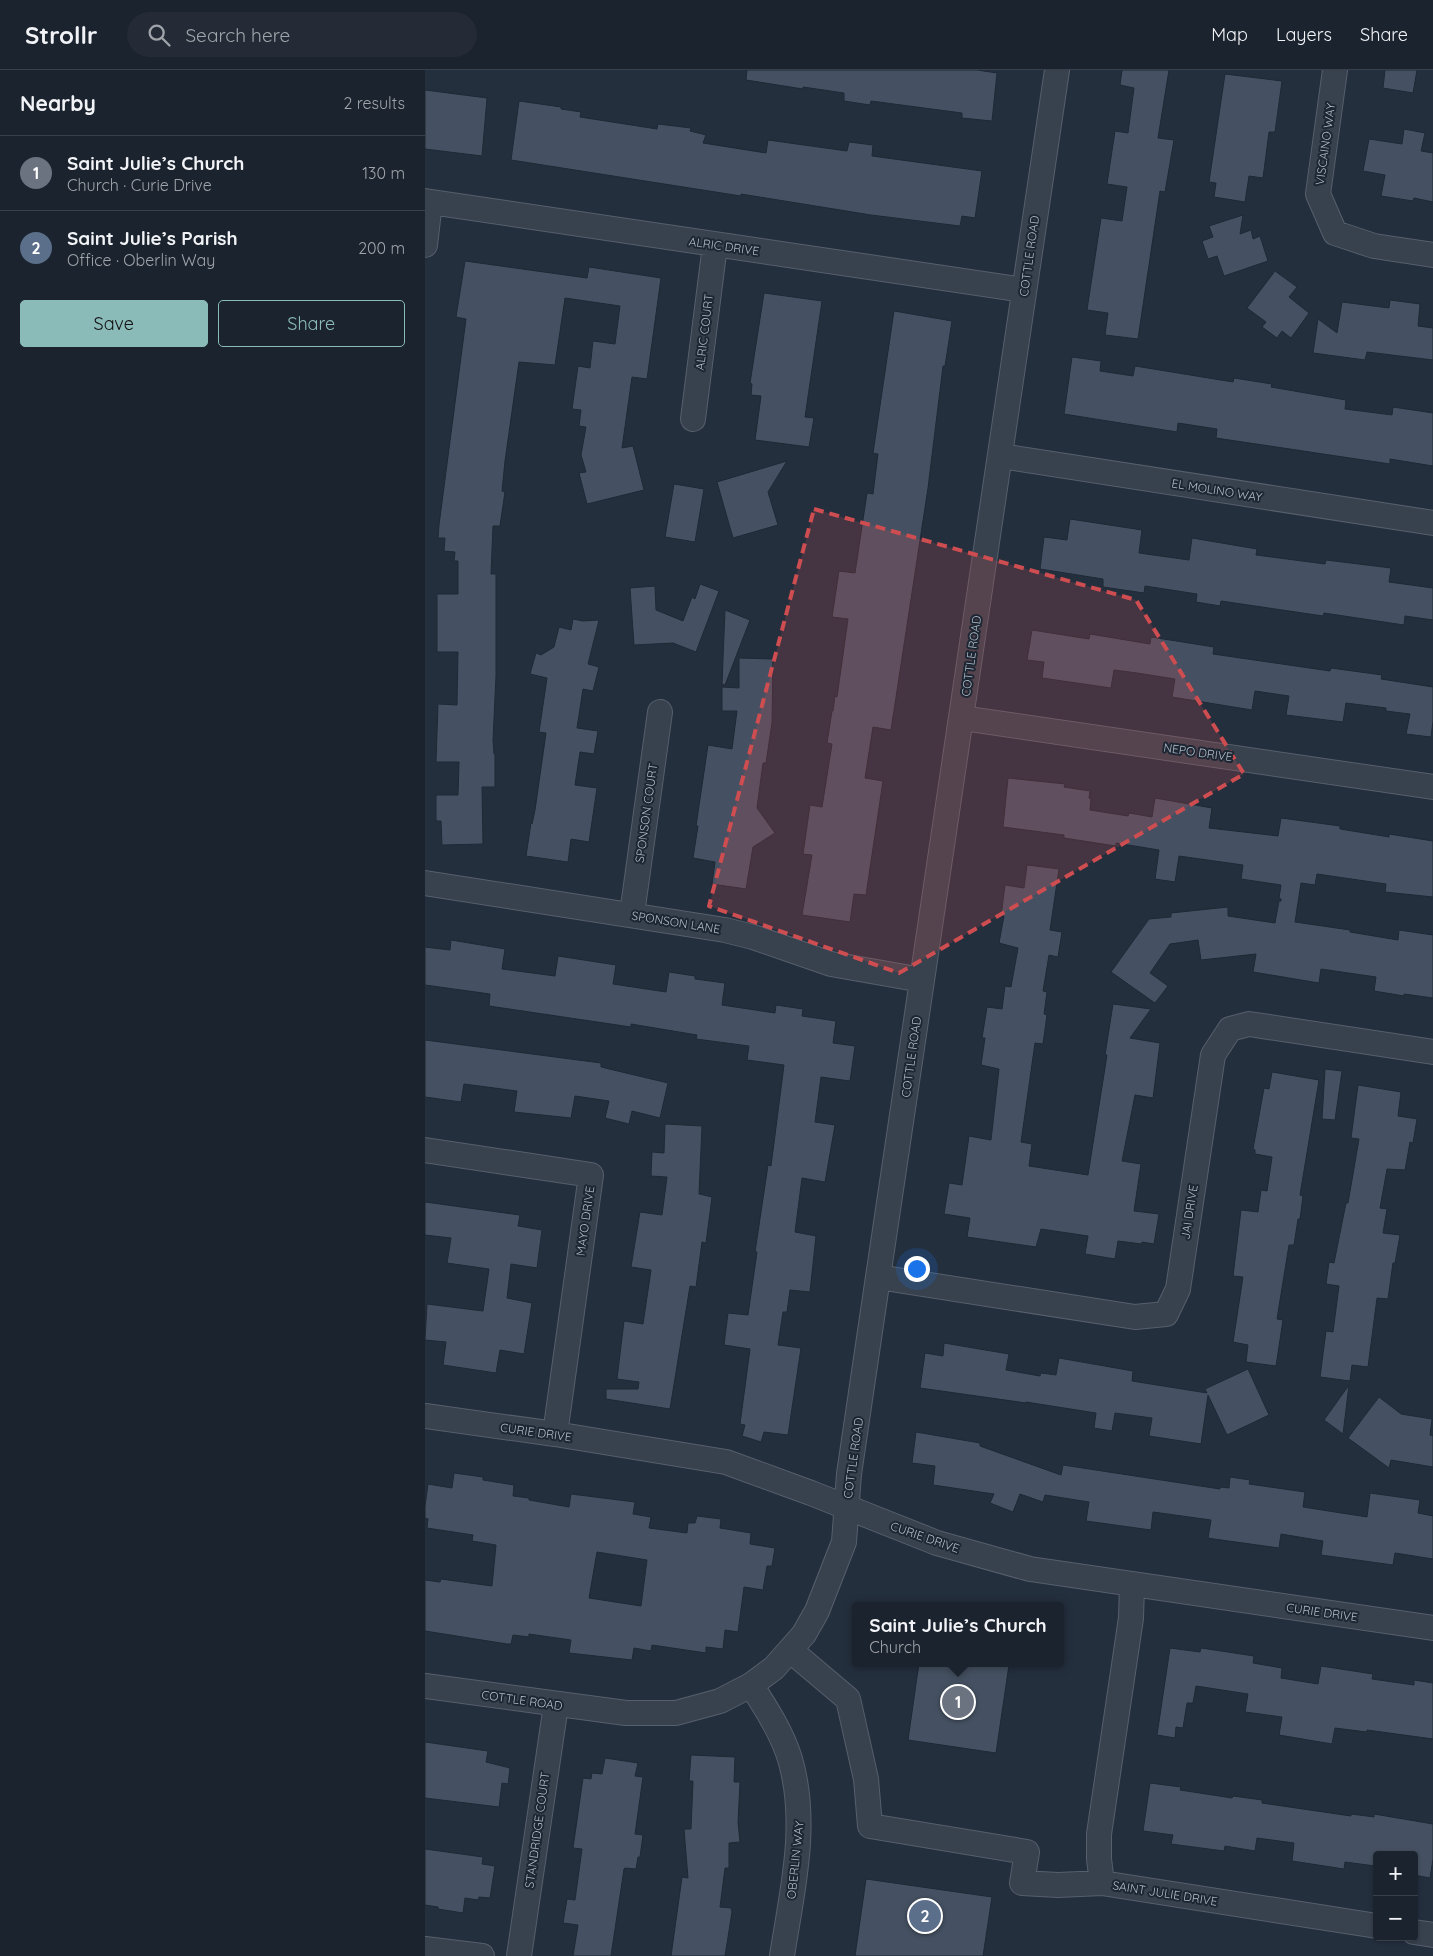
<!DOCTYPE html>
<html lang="en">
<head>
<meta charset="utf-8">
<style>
	body { margin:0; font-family:Quicksand,sans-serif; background:#242b36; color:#f1f3f6 }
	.controls { position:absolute; right:15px; bottom:15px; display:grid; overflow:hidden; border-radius:5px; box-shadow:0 1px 4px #0004 }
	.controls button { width:45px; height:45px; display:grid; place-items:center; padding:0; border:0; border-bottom:1px solid #39404a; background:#1b232e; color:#f1f3f6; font:25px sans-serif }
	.you { position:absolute; left:491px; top:1198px; width:18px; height:18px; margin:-12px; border:4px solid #fff; border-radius:50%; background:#1a73e8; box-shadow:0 0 0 8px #1a73e833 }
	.badge { display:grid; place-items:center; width:32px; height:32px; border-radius:50%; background:#8bbbb9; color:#fff; font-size:16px; font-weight:700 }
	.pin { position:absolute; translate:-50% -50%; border:2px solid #fff; box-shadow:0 1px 5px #0006 }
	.popup { position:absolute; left:427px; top:1532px; width:212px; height:65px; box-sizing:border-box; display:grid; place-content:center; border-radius:5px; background:#1b232e; filter:drop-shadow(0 1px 4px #0005); font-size:16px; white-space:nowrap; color:#a0a4aa }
	.popup b { font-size:19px; color:#f1f3f6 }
	.popup::after { content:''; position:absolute; left:50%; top:100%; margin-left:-10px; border:10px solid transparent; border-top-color:#1b232e }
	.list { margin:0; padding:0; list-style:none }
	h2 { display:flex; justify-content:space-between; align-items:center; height:65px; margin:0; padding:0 20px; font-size:21px }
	h2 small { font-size:16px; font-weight:400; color:#a0a4aa }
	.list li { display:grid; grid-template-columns:32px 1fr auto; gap:15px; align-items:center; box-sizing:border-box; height:75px; padding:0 20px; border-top:1px solid #39404a }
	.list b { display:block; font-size:19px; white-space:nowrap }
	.list p { margin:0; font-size:16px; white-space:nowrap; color:#a0a4aa }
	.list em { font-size:16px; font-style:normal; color:#a0a4aa }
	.actions { display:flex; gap:10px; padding:15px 20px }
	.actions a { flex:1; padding:11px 0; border:1px solid #8bbbb9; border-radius:5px; text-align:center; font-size:18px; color:#8bbbb9 }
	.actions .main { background:#8bbbb9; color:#111 }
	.icon { flex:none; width:28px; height:28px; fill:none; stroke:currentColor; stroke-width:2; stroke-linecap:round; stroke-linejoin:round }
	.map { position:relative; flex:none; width:1008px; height:1886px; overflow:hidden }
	header { display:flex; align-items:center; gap:30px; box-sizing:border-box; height:70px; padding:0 25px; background:#1b232e; border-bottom:1px solid #39404a }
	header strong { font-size:24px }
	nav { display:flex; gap:28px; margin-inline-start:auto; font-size:18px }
	.search { width:350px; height:45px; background:#242b36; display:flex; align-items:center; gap:12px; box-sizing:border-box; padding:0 18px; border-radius:28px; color:#a0a4aa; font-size:19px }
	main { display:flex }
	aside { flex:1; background:#1b232e }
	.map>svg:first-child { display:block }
</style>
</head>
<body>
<header>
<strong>Strollr</strong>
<div class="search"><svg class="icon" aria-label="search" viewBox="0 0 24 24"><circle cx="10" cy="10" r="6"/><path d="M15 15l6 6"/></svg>Search here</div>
<nav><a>Map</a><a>Layers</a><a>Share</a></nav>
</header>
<main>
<aside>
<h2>Nearby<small>2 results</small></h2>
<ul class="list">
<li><span class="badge" style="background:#6b7280">1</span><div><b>Saint Julie’s Church</b><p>Church · Curie Drive</p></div><em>130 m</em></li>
<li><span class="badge" style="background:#5c6f8a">2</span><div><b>Saint Julie’s Parish</b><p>Office · Oberlin Way</p></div><em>200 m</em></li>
</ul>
<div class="actions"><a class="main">Save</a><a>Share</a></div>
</aside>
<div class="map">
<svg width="1008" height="1886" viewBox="0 0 1008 1886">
	<rect width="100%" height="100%" fill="#242f3e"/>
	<path fill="#455162" stroke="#1f2835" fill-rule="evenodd" d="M 322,0 L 552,0 L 572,3 L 567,51 L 537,48 L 537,43 L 446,31 L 445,35 L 419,31 L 419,23 L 378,17 L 378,19 L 321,10 Z
		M 697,0 L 744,0 L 733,68 L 749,70 L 740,122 L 735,121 L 713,269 L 680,265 L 683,243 L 662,240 L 676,148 L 697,151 L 702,117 L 682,114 L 690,61 L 703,63 L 709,18 L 695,15 Z
		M 960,0 L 992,0 L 988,23 L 958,18 Z
		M 800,4 L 857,11 L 850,62 L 844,62 L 838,108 L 824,106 L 820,132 L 789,127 L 791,113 L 784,112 Z
		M 0,20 L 62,28 L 57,86 L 0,79 Z
		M 94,31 L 136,37 L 136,39 L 156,42 L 155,47 L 232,59 L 233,54 L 266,58 L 265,61 L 281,65 L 278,73 L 341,83 L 343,70 L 422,81 L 424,72 L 448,75 L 447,86 L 557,101 L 550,148 L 537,146 L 535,156 L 446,145 L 316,124 L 316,126 L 86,90 Z
		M 979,59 L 1000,63 L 996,81 L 1008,83 L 1008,132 L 989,128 L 988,131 L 956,126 L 960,105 L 938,101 L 944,69 L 977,74 Z
		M 818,145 L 815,164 L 826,160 L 828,169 L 835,166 L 843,191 L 799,206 L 792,186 L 783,189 L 777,171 L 788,167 L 784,156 Z
		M 40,191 L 162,208 L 164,197 L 236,208 L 222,309 L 207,307 L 197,378 L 208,376 L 219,420 L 162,434 L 154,403 L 161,402 L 156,385 L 161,357 L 154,356 L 156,340 L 147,339 L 153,296 L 165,298 L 168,271 L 190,274 L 195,236 L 140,228 L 130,295 L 94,292 L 80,391 L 77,421 L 80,422 L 75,456 L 68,456 L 66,504 L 71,504 L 71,606 L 68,670 L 69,684 L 70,684 L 70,717 L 57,717 L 58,774 L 17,775 L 16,751 L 11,751 L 11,725 L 33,725 L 34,692 L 11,692 L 13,634 L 32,635 L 33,582 L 12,582 L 12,524 L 33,524 L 33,491 L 29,491 L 30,482 L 19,481 L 20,468 L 13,468 L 14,455 L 41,249 L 31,247 Z
		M 850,201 L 872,217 L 864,227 L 884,243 L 866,268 L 857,261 L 852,268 L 837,257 L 841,252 L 822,238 Z
		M 339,223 L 397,231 L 380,347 L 389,348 L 384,377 L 330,370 L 336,326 L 326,325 L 327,314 L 325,313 Z
		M 965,230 L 995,234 L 993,256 L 1008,258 L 1008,290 L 942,282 L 940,290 L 888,283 L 893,249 L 912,263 L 917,232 L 964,238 Z
		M 469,241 L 527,251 L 520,296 L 518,296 L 503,418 L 466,660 L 448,657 L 440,708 L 458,711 L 441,825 L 429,824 L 425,852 L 377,845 L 387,785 L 378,784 L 385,735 L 397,737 L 407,674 L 402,673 L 407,641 L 408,641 L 410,626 L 412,627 L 423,549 L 407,547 L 414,501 L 430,503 L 442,423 L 448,424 L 453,384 L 448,383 Z
		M 647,287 L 676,291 L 675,301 L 708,306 L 710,296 L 808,312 L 809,308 L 847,314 L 846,317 L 921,330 L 920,339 L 967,345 L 968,337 L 1008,343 L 1008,396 L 965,389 L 965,394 L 791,368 L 792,359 L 753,353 L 752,362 L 639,344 Z
		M 362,391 L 343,422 L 353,455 L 308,468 L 292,412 Z
		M 249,414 L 279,419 L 270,472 L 240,467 Z
		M 645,449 L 717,460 L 714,483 L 764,490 L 767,468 L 832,479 L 831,485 L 900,494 L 901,490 L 966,498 L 964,512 L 1008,518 L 1008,550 L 980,546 L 979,555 L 899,543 L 898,546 L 796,531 L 795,536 L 771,532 L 772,524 L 720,516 L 719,523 L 678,517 L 678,509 L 615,499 L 619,467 L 642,470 Z
		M 275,514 L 294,521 L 271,582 L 248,573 L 209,575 L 205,518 L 230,516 L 231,540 L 258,551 L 267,527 L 270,529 Z
		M 300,540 L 325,550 L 300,615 L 297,614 Z
		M 148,549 L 158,551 L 174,550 L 163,594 L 174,597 L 168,621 L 158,619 L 152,658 L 173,661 L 169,684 L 155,682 L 150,715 L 172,718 L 164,772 L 146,769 L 143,792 L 101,786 L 106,753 L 107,754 L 110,740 L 121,663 L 114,662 L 122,608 L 105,604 L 111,583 L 116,585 L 129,577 L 134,557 L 146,560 Z
		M 607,560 L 664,569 L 665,564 L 725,574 L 726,567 L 789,577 L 788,584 L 905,601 L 906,598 L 957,605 L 956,609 L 1008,617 L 1008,651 L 1006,667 L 981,664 L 985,644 L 961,641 L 961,638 L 921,633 L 918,652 L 861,645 L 864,626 L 830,621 L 827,640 L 747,627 L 750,609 L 712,603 L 689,600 L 686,618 L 617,608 L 619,592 L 602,590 Z
		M 314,588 L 348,589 L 347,653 L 341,693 L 338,693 L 332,738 L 350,763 L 328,777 L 321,819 L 287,814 L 290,792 L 268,788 L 273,756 L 271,756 L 283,675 L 307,679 L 312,641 L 297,641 L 297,617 L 314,618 Z
		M 583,708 L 640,714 L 639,717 L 665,721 L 664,728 L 666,729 L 665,740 L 703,746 L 704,743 L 727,747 L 730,728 L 787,738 L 784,758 L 853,766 L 856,748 L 915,756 L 915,759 L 964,767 L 964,764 L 1008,771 L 1008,827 L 960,822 L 961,814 L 892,804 L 890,815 L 876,813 L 870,852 L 925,860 L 925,862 L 973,870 L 974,860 L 1008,865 L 1008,928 L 979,924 L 979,926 L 949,921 L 951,907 L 896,899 L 894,913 L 828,902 L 831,884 L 776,890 L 773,870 L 745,874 L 725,903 L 743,916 L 730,933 L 686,902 L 724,849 L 746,847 L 746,843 L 803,837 L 803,846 L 850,853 L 854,831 L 856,831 L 856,829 L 854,828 L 856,815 L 816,809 L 818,795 L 754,786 L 750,812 L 730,809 L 734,780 L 691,773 L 691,776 L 639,768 L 639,765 L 578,757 Z
		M 602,795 L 634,799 L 625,860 L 637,862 L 633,887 L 624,885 L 618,921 L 622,922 L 619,944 L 622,945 L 618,974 L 610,973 L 596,1072 L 607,1074 L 604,1096 L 663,1105 L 682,985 L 680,985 L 688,934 L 726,939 L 705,968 L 735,973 L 728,1028 L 710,1025 L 697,1091 L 716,1094 L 709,1141 L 734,1144 L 729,1174 L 717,1172 L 717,1174 L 693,1171 L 690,1189 L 660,1184 L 663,1166 L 616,1159 L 611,1177 L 542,1167 L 545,1148 L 519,1144 L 524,1113 L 537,1115 L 544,1066 L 566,1070 L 574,999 L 556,995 L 560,968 L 557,968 L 562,937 L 577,939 L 580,916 L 586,917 L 593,878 L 574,873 L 579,846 L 576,846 L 580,815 L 599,818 Z
		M 26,870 L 80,879 L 77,899 L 130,906 L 133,886 L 191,895 L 188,914 L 241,922 L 244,902 L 270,906 L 270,909 L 300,913 L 297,935 L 350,943 L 351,935 L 378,939 L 377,946 L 411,951 L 408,973 L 430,976 L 425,1011 L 396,1007 L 390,1052 L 410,1055 L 400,1112 L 377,1108 L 370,1162 L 391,1166 L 385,1222 L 365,1220 L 362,1242 L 358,1242 L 353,1275 L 376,1278 L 363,1365 L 339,1362 L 336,1372 L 317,1366 L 320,1355 L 315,1354 L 325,1279 L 299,1275 L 303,1243 L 323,1245 L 332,1182 L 330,1182 L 343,1095 L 346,1096 L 359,995 L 322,990 L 324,976 L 271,969 L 272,965 L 206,954 L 206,957 L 64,936 L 65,924 L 0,915 L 0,877 L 25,880 Z
		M 0,970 L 176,993 L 176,997 L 243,1013 L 235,1048 L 207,1041 L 204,1054 L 180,1048 L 184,1031 L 150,1026 L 146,1048 L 89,1042 L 92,1021 L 39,1014 L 36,1032 L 0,1027 Z
		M 900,999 L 917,1001 L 910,1050 L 897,1049 Z
		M 847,1002 L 894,1010 L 875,1125 L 878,1126 L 875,1149 L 873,1149 L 869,1175 L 864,1175 L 852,1249 L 858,1250 L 851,1296 L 821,1292 L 823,1275 L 808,1272 L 818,1207 L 808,1206 L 816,1140 L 833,1142 L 836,1120 L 842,1121 L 847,1087 L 830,1084 L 830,1080 L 828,1079 L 839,1018 L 844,1019 Z
		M 933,1015 L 976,1022 L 973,1046 L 992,1049 L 988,1073 L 985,1072 L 980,1100 L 962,1099 L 955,1138 L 962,1139 L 958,1163 L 975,1165 L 970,1193 L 968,1193 L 963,1229 L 952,1228 L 943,1297 L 927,1295 L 925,1311 L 895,1307 L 901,1261 L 908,1262 L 914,1216 L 901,1214 L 904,1192 L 909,1193 L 921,1133 L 923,1133 L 934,1069 L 926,1068 Z
		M 240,1054 L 277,1056 L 274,1124 L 287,1127 L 281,1173 L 277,1172 L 271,1217 L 265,1216 L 245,1339 L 181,1329 L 181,1319 L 213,1319 L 214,1312 L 192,1309 L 199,1251 L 218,1254 L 226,1200 L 206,1197 L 215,1142 L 237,1145 L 242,1107 L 226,1106 L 227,1082 L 239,1083 Z
		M 0,1132 L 95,1145 L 93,1156 L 117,1160 L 112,1198 L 86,1194 L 82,1228 L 107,1233 L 99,1284 L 75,1280 L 71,1303 L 18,1295 L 21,1272 L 0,1270 L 2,1234 L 58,1241 L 64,1199 L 22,1193 L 26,1168 L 0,1165 Z
		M 519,1273 L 584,1284 L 581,1300 L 615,1306 L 616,1303 L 631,1305 L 634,1288 L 708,1301 L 707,1311 L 782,1323 L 780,1319 L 823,1299 L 844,1345 L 802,1365 L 783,1325 L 776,1374 L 724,1366 L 727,1348 L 690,1343 L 687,1361 L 669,1358 L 671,1343 L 601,1332 L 601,1333 L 495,1318 L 500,1283 L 518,1286 Z
		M 924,1315 L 918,1364 L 899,1350 Z
		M 954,1327 L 976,1344 L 1007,1349 L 1005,1365 L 1008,1366 L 1008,1397 L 966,1390 L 964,1398 L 923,1368 Z
		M 491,1362 L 555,1373 L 555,1376 L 636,1405 L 638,1395 L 795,1419 L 795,1417 L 804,1418 L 805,1407 L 825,1410 L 824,1414 L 880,1422 L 878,1437 L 942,1447 L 945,1423 L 995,1430 L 993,1443 L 1008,1446 L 1008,1489 L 970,1483 L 968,1495 L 896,1485 L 898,1471 L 856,1464 L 854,1478 L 789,1469 L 783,1468 L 786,1450 L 728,1442 L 726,1460 L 661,1451 L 664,1432 L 620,1425 L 618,1432 L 595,1424 L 588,1442 L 565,1433 L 569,1424 L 508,1415 L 510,1396 L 487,1393 Z
		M 29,1403 L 58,1407 L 58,1410 L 89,1415 L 88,1426 L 104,1428 L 104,1430 L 144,1437 L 146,1424 L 210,1432 L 208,1444 L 226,1447 L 224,1458 L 262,1463 L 263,1453 L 270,1453 L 272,1446 L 296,1449 L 295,1458 L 326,1463 L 325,1474 L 350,1478 L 347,1496 L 342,1496 L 338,1520 L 319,1517 L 313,1562 L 300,1560 L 298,1579 L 281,1577 L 281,1583 L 227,1575 L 226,1581 L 209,1578 L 207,1590 L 144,1583 L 146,1570 L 104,1564 L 104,1567 L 88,1565 L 86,1574 L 82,1574 L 0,1561 L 0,1510 L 15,1512 L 16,1509 L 67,1516 L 71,1475 L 47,1471 L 48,1465 L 2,1458 L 3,1449 L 0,1448 L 0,1436 L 3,1414 L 27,1418 ZM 172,1482 L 222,1490 L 216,1536 L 164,1528 Z
		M 745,1578 L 775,1582 L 776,1578 L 829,1586 L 828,1593 L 857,1598 L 856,1608 L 893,1614 L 896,1596 L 948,1604 L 947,1609 L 989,1615 L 989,1610 L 1008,1613 L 1008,1669 L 942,1660 L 942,1662 L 910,1658 L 907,1674 L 854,1665 L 857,1647 L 820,1642 L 823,1624 L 771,1616 L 768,1633 L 762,1633 L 758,1658 L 751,1657 L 750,1668 L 732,1665 Z
		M 494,1593 L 572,1593 L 584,1595 L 571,1683 L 483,1670 Z
		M 0,1672 L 63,1681 L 61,1692 L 85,1698 L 83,1714 L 77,1713 L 74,1737 L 0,1728 Z
		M 266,1685 L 310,1687 L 309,1712 L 315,1712 L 313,1752 L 315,1772 L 304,1773 L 304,1798 L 300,1798 L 295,1837 L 306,1838 L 307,1842 L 300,1886 L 246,1886 L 257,1807 L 263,1808 L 259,1759 L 266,1759 L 268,1711 L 264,1711 Z
		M 180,1688 L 213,1693 L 210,1706 L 218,1707 L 210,1764 L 218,1765 L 215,1787 L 213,1787 L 211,1799 L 200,1798 L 199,1799 L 186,1886 L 148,1886 L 153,1855 L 138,1853 L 142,1829 L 150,1830 L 157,1779 L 148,1778 L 158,1708 L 166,1709 L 167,1703 L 177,1704 Z
		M 725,1713 L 756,1717 L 755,1720 L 807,1728 L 808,1726 L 837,1730 L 837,1733 L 926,1746 L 926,1744 L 949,1747 L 949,1744 L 1008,1754 L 1008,1789 L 1005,1808 L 989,1805 L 989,1785 L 951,1785 L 950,1796 L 920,1792 L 919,1799 L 867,1791 L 869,1773 L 832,1768 L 830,1781 L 800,1776 L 799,1781 L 746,1774 L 748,1765 L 718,1761 Z
		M 0,1779 L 58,1787 L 57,1794 L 70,1796 L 65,1828 L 54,1827 L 53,1830 L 40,1828 L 38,1843 L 13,1839 L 13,1837 L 0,1835 Z
		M 441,1809 L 567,1827 L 558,1886 L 430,1886 Z"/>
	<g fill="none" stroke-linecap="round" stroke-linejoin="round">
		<defs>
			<path id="minor" d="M 910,0 L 893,124 L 910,163 L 949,176 L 1008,185
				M 0,131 L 599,220
				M 0,175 L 5,132
				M 268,349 L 290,175
				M 576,386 L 1008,453
				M 537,648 L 1008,717
				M 0,813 L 300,860 L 328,867 L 406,894 L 497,910
				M 207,844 L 235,642
				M 0,1080 L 166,1105 L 130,1364
				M 453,1207 L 710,1247 L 741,1244 L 753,1219 L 788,985 L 805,959 L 824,954 L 1008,982
				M 0,1346 L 130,1364 L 301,1392 L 386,1423 L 512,1473 L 605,1499 L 1008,1558
				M 365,1580 L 423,1629 L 441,1709 L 445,1756 L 602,1782 L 597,1813 L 633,1815 L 677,1813 L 952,1856
				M 326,1615 C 341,1638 357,1663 365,1689 C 384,1754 367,1821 357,1886
				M 0,1616 L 201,1643 L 251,1643 L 295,1631 L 326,1615 L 349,1598 L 379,1564 L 392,1541 L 419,1472 L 424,1404 L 453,1207 L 632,0
				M 677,1813 L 674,1789 L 674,1764 L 706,1548 L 707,1515
				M 989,1862 L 1008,1865
				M 0,1879 L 57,1886
				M 94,1886 L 131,1635"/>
		</defs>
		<use href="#minor" stroke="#565f6c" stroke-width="26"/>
		<use href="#minor" stroke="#38414e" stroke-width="24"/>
	</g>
	<path fill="#ce4d50" fill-opacity="0.2" stroke="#ce4d50" stroke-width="4" stroke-dasharray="10 6" stroke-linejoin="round" d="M 389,439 L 711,530 L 819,704 L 474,903 L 284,836 Z"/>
	<g text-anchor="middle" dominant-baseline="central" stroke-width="4" stroke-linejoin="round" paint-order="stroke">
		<g font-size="12" fill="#b4bcc9" stroke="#1d2633">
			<text transform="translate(900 74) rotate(-82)">VISCAINO WAY</text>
			<text transform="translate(299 176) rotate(8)">ALRIC DRIVE</text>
			<text transform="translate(604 186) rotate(-82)">COTTLE ROAD</text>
			<text transform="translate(279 262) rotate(-83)">ALRIC COURT</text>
			<text transform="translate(792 420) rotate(9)">EL MOLINO WAY</text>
			<text transform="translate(546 586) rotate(-82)">COTTLE ROAD</text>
			<text transform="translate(773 682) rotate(8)">NEPO DRIVE</text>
			<text transform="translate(221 743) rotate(-82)">SPONSON COURT</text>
			<text transform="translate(251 852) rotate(9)">SPONSON LANE</text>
			<text transform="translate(486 987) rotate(-82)">COTTLE ROAD</text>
			<text transform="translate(764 1142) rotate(-81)">JAI DRIVE</text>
			<text transform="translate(160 1151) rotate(-82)">MAYO DRIVE</text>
			<text transform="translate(111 1362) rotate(8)">CURIE DRIVE</text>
			<text transform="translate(428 1388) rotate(-82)">COTTLE ROAD</text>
			<text transform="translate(500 1467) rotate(19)">CURIE DRIVE</text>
			<text transform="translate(897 1542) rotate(8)">CURIE DRIVE</text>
			<text transform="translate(97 1630) rotate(8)">COTTLE ROAD</text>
			<text transform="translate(112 1760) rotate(-82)">STANDRIDGE COURT</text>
			<text transform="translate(370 1790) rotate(-84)">OBERLIN WAY</text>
			<text transform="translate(740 1823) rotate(9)">SAINT JULIE DRIVE</text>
		</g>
	</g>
</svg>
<div class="controls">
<button>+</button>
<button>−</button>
</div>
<div class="you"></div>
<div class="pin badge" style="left:533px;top:1632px;background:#6b7280">1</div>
<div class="popup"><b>Saint Julie’s Church</b>Church</div>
<div class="pin badge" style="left:500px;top:1846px;background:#5c6f8a">2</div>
</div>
</main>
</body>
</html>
